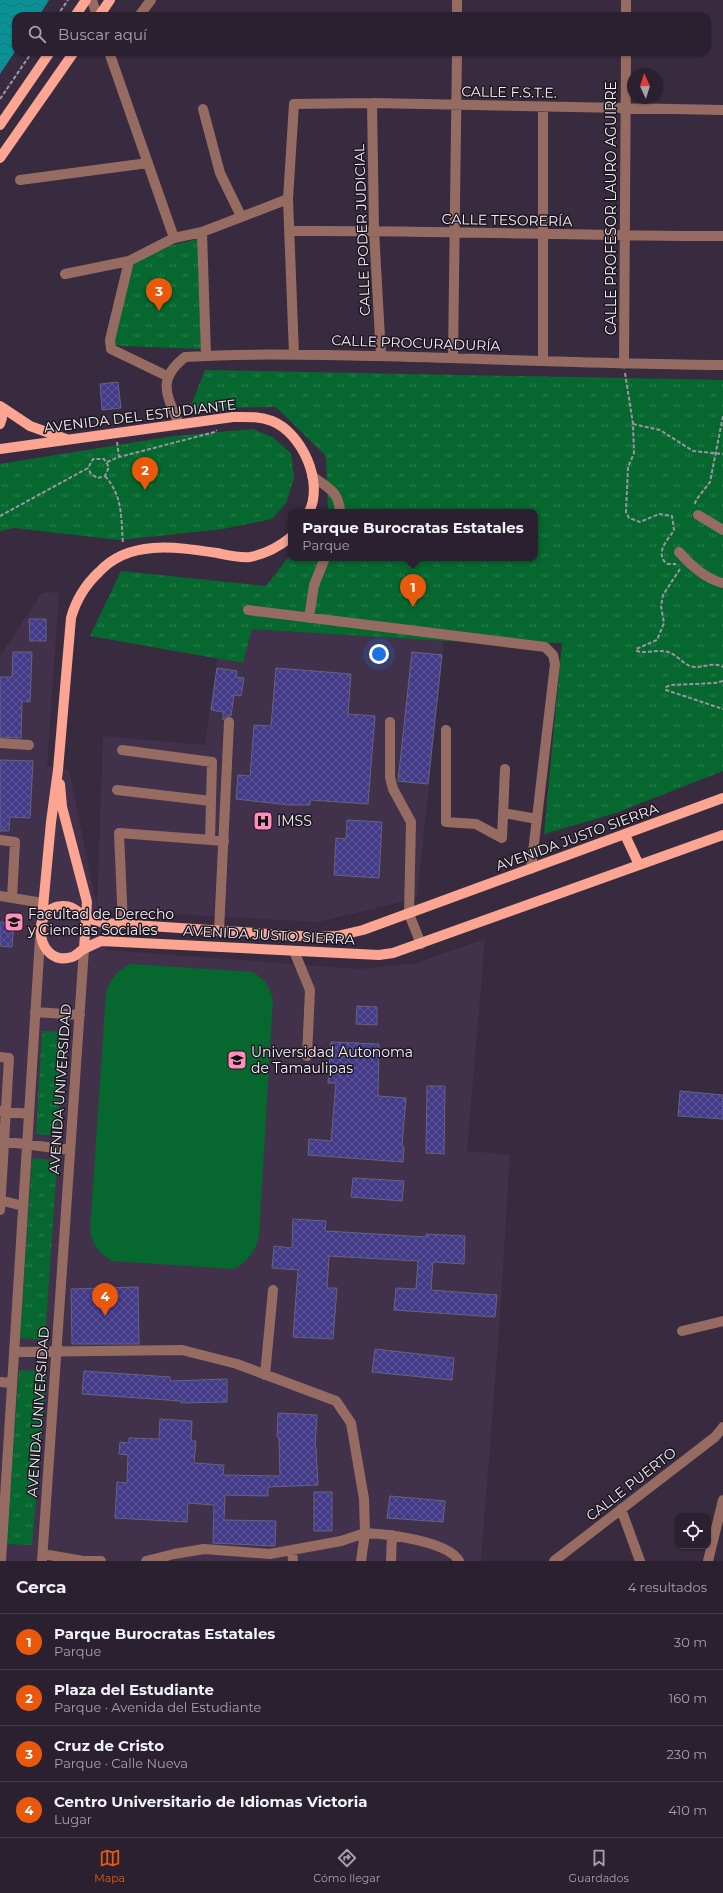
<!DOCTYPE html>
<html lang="es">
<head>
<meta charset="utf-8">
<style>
	body { margin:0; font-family:Montserrat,sans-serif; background:#362d3b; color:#f1f3f6 }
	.controls { position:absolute; right:12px; bottom:12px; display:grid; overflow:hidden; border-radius:8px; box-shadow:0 1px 3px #0004 }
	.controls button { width:36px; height:36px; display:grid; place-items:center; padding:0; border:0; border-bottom:1px solid #463e4b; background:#2a202f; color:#f1f3f6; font:20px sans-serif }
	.compass { position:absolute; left:627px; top:68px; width:36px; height:36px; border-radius:50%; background:#2a202f; box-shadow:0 1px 3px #0004; rotate:356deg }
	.you { position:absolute; left:379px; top:654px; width:14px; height:14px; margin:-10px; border:3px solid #fff; border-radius:50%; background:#1a73e8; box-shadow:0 0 0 6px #1a73e833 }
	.badge { display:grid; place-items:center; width:26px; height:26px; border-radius:50%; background:#ea580c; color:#fff; font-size:13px; font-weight:700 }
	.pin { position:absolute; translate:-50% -33px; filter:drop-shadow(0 1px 2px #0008) }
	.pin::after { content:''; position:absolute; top:21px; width:14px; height:12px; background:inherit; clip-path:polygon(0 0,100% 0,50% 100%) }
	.popup { position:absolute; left:288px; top:509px; width:250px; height:52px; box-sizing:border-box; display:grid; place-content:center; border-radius:8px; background:#2a202f; filter:drop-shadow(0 1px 3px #0005); font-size:13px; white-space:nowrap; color:#a5a3aa }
	.popup b { font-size:15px; color:#f1f3f6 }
	.popup::after { content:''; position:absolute; left:50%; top:100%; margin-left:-8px; border:8px solid transparent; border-top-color:#2a202f }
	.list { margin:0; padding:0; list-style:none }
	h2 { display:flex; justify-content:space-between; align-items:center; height:52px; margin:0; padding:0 16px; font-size:17px }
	h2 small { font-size:13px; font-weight:400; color:#a5a3aa }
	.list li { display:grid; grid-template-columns:26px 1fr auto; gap:12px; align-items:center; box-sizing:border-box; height:56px; padding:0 16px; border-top:1px solid #463e4b }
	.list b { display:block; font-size:15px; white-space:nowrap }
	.list p { margin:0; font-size:13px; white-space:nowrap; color:#a5a3aa }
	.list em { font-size:13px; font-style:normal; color:#a5a3aa }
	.icon { flex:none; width:22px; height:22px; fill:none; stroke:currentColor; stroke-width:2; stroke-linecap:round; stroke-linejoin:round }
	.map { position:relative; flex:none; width:723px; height:1561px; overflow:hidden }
	.search { position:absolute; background:#2a202f; box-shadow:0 1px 3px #0004; left:12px; right:12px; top:12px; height:44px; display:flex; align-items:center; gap:10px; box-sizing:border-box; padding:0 14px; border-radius:12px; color:#a5a3aa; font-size:15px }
	.sheet { height:276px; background:#2a202f }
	nav { display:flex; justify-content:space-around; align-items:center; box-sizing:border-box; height:56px; border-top:1px solid #463e4b; background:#2a202f; font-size:11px; color:#a5a3aa }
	nav a { display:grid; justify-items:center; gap:2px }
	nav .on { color:#ea580c }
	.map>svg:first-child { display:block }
</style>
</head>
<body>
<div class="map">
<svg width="723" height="1561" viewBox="0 0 723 1561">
	<defs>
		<pattern id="park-tufts" width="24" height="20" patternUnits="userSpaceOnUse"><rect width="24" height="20" fill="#06682f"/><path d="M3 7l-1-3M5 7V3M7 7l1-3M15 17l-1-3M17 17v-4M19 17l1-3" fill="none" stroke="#2b7e4e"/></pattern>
		<pattern id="water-waves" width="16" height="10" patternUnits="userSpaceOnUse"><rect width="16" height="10" fill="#0a9196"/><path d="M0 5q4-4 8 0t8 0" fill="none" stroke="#20777c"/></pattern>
		<pattern id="building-cross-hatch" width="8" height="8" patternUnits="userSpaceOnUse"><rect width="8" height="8" fill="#433a88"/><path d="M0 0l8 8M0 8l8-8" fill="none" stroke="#5f579a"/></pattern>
	</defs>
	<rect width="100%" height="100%" fill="#382b3f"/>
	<path fill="#42314b" d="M 59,592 L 47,766 L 69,770 L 97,908 L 103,736 L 205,745 L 217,658 L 243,663 L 252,629 L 444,641 L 417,898 L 318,922 L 98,910 L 107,950 L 359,969 L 417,963 L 485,939 L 467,1151 L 510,1155 L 499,1330 L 481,1561 L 0,1561 L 0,656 L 42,593 Z"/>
	<path fill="#06682f" d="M 130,964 L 253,972 C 265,980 269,986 273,999 L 259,1236 C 255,1252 248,1261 234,1269 L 112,1261 C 99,1253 92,1245 90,1230 L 106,992 C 111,977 117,972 130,964 Z"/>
	<path fill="url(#park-tufts)" d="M 198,239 L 201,349 L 120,346 L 111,343 L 133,263 L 170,246 Z
		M 205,370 L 723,380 L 723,771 L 613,814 L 544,834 L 562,643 L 444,641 L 252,629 L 243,663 L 90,636 L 121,571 L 266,586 L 291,554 L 291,558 L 535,558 L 535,512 L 325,512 L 328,508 L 326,456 L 276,407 L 190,408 Z
		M 253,429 L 272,437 L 291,453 L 294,478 L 286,503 L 272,519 L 223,529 L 120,540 L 14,528 L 0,531 L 0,464 L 174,436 Z
		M 42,1031 L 65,1032 L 57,1136 L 36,1134 Z
		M 32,1158 L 57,1161 L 45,1340 L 20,1338 Z
		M 19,1370 L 47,1372 L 32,1545 L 6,1544 Z"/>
	<path fill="url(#water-waves)" d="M 0,0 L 49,0 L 39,16 L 16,16 L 16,50 L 0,74 Z"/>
	<path fill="url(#building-cross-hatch)" stroke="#63647c" d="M 118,382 L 121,408 L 102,410 L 100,384 Z
		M 29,619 L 46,619 L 46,641 L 30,641 Z
		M 13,652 L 32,652 L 30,702 L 22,701 L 21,738 L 0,737 L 0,677 L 12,677 Z
		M 412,652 L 442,655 L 428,784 L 398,781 Z
		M 217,668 L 237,671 L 236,677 L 244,678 L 241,696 L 234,695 L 231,716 L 226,716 L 223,720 L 223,712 L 211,710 Z
		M 276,668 L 351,674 L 348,714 L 375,716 L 368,804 L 310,800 L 310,805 L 289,805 L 236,799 L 238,775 L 250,776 L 254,725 L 271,726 Z
		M 0,760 L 33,761 L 30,818 L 10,817 L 9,831 L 0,831 Z
		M 347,820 L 382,822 L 379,878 L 334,875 L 336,838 L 346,839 Z
		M 0,922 L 14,923 L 12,947 L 0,946 Z
		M 357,1006 L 377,1007 L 377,1025 L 356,1024 Z
		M 331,1042 L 379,1044 L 378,1096 L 406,1098 L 402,1146 L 404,1147 L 403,1162 L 308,1155 L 309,1139 L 331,1141 L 336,1083 L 328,1083 Z
		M 427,1086 L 445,1086 L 444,1154 L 426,1153 Z
		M 680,1091 L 723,1095 L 723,1119 L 678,1116 Z
		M 353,1178 L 404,1181 L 402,1201 L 351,1197 Z
		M 293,1219 L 326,1221 L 325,1231 L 426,1237 L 426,1234 L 465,1236 L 464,1264 L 433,1262 L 431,1290 L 497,1295 L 495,1317 L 394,1310 L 396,1288 L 416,1289 L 418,1261 L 329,1256 L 327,1288 L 337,1288 L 333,1339 L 293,1337 L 298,1270 L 272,1268 L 274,1246 L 292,1248 Z
		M 138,1287 L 139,1344 L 72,1344 L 71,1289 Z
		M 375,1349 L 454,1358 L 452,1380 L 372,1372 Z
		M 84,1371 L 170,1377 L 170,1381 L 227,1379 L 227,1402 L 181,1403 L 181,1401 L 82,1394 Z
		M 278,1413 L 317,1415 L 315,1447 L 316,1447 L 318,1485 L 268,1487 L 268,1496 L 225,1495 L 224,1520 L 276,1521 L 275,1546 L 213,1543 L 214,1505 L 188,1503 L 187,1522 L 115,1518 L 117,1482 L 127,1483 L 128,1455 L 119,1454 L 120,1442 L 129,1443 L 129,1438 L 159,1439 L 160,1419 L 192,1421 L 191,1441 L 196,1441 L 194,1463 L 224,1465 L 223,1475 L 280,1476 L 279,1437 L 277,1437 Z
		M 314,1492 L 332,1492 L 332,1531 L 314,1531 Z
		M 390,1496 L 445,1501 L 443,1522 L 387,1518 Z"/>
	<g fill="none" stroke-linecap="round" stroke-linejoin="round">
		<path stroke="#9e94a4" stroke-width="2" stroke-dasharray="4 2" stroke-linecap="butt" d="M 57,16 L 68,0
			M 0,99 L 32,52
			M 625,373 L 633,424 L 634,453 L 628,467 L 626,512 L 629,518 L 640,522 L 659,514 L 672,516 L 674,530 C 668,540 654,553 667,564 L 676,564
			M 633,424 L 660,430 L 693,451 L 723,454
			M 117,442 L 119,457
			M 107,462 L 119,457 L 215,432 L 217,430
			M 105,476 C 123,496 121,518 123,544
			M 695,504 L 696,500 L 710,482 L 723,416
			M 0,516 L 88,468 L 93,459 L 104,459 L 109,467 L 105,476 L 98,478 L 91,474 L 88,468
			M 680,569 L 663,595 L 661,606 L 664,623 L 657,640 L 636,649 L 637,651 C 647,654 657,649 668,652 C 678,655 685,667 695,667 C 705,667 714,662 723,667
			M 723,681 L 715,683 L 671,685 L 666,687 L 666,690 L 723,709"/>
		<path stroke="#966c62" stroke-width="10" d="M 92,0 L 97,16
			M 139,16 L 151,0
			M 457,16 L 457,0
			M 626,16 L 626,0
			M 109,52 L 174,238
			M 372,103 L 374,230 L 381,356
			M 543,107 L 543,361
			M 203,109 L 220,173 L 241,216
			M 20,180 L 148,163
			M 290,231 C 434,230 579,236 723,236
			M 202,232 L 206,356
			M 129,261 L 110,340 L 111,349 L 167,376
			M 65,274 L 129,261 L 174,238 L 202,232 L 288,199
			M 294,354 L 288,199 L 294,104 L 372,103 L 723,110
			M 453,358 L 457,52
			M 624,364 L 626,52
			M 179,424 C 167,395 156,380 185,357 C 249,353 314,355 378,356 C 493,359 608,364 723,365
			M 312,476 C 328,488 339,491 340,512
			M 698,515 L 723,530
			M 679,552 C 689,564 707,580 723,583
			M 248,610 L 545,647 L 553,655 L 555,664 L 531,869
			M 309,618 L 314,585 L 325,558
			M 390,722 L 390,777 L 393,789 L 411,822 L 409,914 L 421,944
			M 446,730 L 446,822 L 476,824 L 502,838 L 505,769
			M 0,743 L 29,745
			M 122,750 L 212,762 L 210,840
			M 117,790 L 211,801
			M 504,813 L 537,819
			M 0,840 L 15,842 L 12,898
			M 0,896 L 43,903
			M 123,925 L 119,833 L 224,841
			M 219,931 L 229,722
			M 294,951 L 310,990 L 307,1056
			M 35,1012 L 80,1015
			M 0,1057 L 9,1058 L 0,1210
			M 0,1111 L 29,1114
			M 0,1141 L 70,1150
			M 0,1200 L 23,1206
			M 682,1331 L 723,1321
			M 14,1352 L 182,1350 L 237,1364 L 336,1401 L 351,1423 L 364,1499 L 365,1533 C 387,1534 448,1541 459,1561
			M 265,1375 L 273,1290
			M 0,1382 L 12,1383
			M 621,1509 L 640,1561
			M 292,1550 L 293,1561
			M 43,1554 L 83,1561 L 101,1561
			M 1,1561 L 40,939
			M 42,1561 L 84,949
			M 146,1561 L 174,1554 L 204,1549 L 270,1554 L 341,1541 L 365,1533 L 361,1561
			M 391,1561 L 392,1535
			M 554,1561 L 715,1437 L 723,1427
			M 708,1561 L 723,1500"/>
		<path stroke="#fba592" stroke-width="10" d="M 75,16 L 86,0
			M 99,16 L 110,0
			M 0,125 L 50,52
			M 0,158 L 74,52
			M 0,406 L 30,426 L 66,439
			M 0,414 L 2,418 L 0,424
			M 0,449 L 233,417 C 246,417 259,416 272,421 C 302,433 324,482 309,512
			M 60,784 L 62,807 L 87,902 L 84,949
			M 723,798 L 363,930 L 337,936 L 315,937 L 103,923 C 98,921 91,920 86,917 C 77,912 73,905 62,906 C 28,908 37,968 72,957 C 76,956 80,951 84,949 C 90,946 96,943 101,941 L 379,955 L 393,953 L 723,835
			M 625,835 L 639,865
			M 42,918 L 51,822 L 58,770 L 71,618 C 76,600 85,585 99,572 C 129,539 177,547 217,553 C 227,555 239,558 250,557 C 265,554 280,546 291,537"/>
	</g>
	<defs>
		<symbol id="hospital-square" viewBox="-11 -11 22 22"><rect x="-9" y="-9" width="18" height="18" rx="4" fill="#ff8ebb" stroke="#1c161f"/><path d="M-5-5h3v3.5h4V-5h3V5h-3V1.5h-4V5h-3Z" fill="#111"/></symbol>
		<symbol id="university-square" viewBox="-11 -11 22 22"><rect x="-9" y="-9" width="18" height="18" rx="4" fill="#ff8ebb" stroke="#1c161f"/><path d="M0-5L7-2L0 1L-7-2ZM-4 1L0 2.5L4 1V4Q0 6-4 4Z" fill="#111"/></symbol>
	</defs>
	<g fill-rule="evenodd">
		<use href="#hospital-square" x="252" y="810" width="22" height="22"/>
		<use href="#university-square" x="3" y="911" width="22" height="22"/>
		<use href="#university-square" x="226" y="1049" width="22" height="22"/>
	</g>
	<g text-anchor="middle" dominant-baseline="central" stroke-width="3" stroke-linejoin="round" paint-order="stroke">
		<g font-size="14" fill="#f7effc" stroke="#1c161f">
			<text transform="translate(509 92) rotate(1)">CALLE F.S.T.E.</text>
			<text transform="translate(611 208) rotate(-90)">CALLE PROFESOR LAURO AGUIRRE</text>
			<text transform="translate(507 220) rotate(1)">CALLE TESORERÍA</text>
			<text transform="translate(362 230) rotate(-92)">CALLE PODER JUDICIAL</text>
			<text transform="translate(416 343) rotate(2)">CALLE PROCURADURÍA</text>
			<text transform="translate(140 416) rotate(-7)">AVENIDA DEL ESTUDIANTE</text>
			<text transform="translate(577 837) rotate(-20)">AVENIDA JUSTO SIERRA</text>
			<text transform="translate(269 935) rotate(3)">AVENIDA JUSTO SIERRA</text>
			<text transform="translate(60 1089) rotate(-86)">AVENIDA UNIVERSIDAD</text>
			<text transform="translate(38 1412) rotate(-86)">AVENIDA UNIVERSIDAD</text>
			<text transform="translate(631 1484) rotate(-38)">CALLE PUERTO</text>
		</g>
		<g font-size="14" fill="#f7effc" stroke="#1c161f" text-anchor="start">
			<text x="277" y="821">IMSS</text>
			<text x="28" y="914">Facultad de Derecho<tspan x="28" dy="16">y Ciencias Sociales</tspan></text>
			<text x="251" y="1052">Universidad Autonoma<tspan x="251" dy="16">de Tamaulipas</tspan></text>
		</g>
	</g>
</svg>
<div class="controls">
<button><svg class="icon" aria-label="locate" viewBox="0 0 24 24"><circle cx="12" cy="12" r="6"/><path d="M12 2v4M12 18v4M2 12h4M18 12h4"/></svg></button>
</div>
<svg class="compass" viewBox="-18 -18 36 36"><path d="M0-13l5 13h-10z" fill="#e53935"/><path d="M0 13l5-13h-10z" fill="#a5a3aa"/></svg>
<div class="you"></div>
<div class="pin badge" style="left:413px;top:607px">1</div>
<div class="popup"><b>Parque Burocratas Estatales</b>Parque</div>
<div class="pin badge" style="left:145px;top:490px">2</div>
<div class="pin badge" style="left:159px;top:311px">3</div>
<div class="pin badge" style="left:105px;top:1316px">4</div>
<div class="search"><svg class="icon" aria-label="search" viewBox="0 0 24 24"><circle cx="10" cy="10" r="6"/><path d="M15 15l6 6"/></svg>Buscar aquí</div>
</div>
<section class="sheet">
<h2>Cerca<small>4 resultados</small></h2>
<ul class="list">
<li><span class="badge">1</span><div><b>Parque Burocratas Estatales</b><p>Parque</p></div><em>30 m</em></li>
<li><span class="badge">2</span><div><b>Plaza del Estudiante</b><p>Parque · Avenida del Estudiante</p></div><em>160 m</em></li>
<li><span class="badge">3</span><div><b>Cruz de Cristo</b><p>Parque · Calle Nueva</p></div><em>230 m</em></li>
<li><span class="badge">4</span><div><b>Centro Universitario de Idiomas Victoria</b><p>Lugar</p></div><em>410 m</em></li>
</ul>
</section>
<nav>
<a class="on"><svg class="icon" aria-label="map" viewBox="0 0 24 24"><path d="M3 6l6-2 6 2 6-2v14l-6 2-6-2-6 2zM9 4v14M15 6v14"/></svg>Mapa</a>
<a><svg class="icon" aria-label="directions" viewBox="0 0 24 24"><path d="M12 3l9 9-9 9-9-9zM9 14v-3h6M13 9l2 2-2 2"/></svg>Cómo llegar</a>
<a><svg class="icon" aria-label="saved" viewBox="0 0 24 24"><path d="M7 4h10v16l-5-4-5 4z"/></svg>Guardados</a>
</nav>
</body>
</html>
